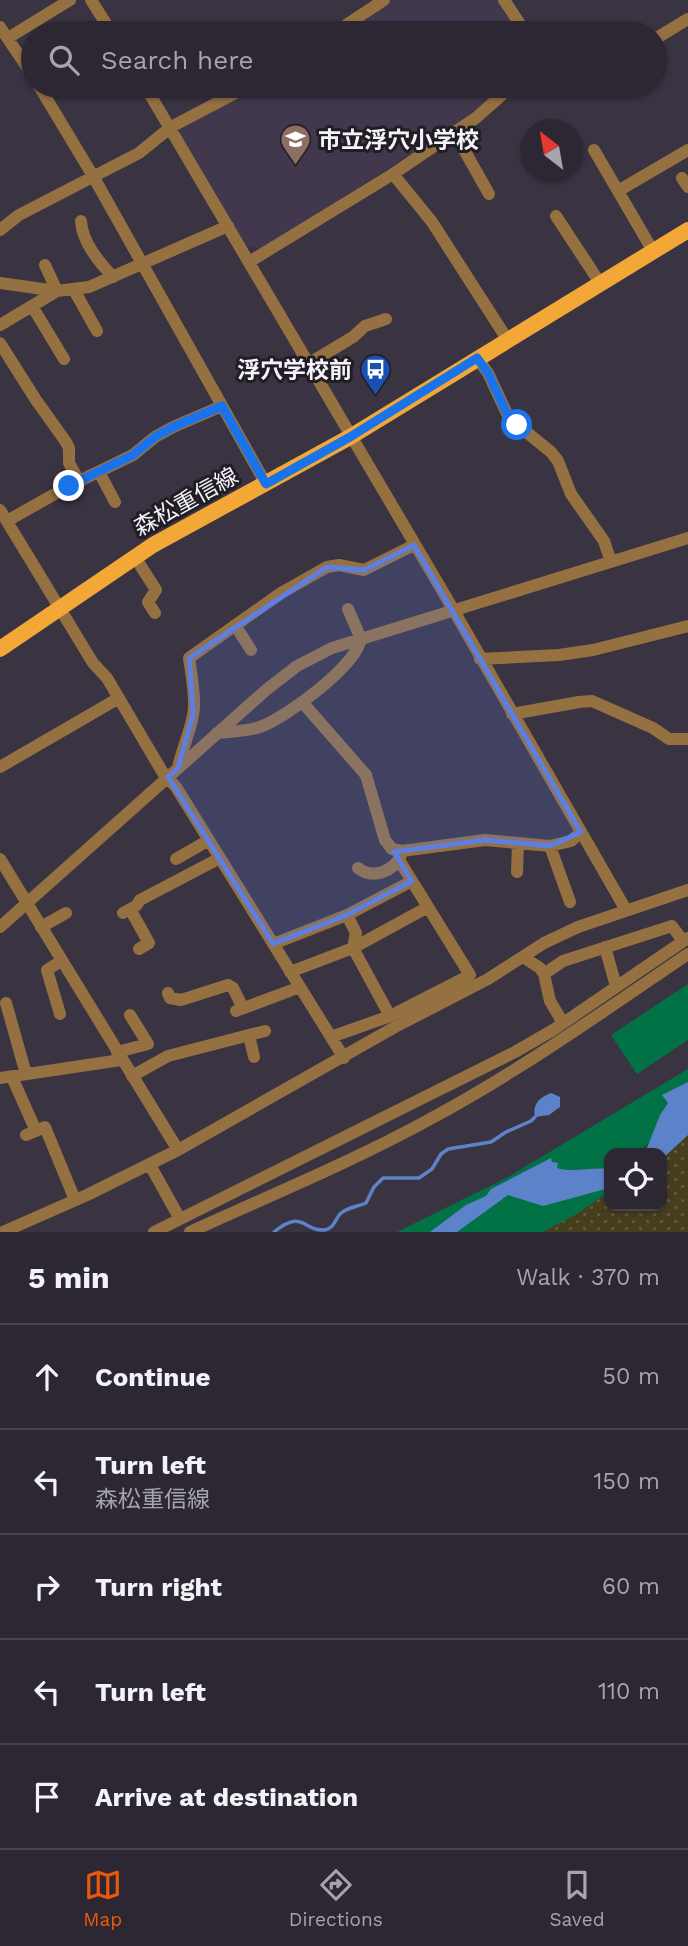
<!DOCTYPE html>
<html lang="en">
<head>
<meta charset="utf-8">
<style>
	body { margin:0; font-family:"Work Sans","Noto Sans JP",sans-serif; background:#342f3a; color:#f1f3f6 }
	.controls { position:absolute; right:21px; bottom:21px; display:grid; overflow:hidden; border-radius:14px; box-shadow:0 2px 5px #0004 }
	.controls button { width:63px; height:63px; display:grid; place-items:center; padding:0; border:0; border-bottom:2px solid #48444d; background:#2c2732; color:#f1f3f6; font:35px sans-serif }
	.compass { position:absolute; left:520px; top:119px; width:63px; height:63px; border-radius:50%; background:#2c2732; box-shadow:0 2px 5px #0004; rotate:329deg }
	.stop { position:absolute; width:21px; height:21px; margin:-16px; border:5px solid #1a73e8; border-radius:50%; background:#fff }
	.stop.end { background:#1a73e8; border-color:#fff; box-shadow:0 2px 7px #0008 }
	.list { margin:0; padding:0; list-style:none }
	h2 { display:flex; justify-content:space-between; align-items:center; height:91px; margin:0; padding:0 28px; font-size:30px }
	h2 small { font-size:23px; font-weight:400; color:#a6a5ac }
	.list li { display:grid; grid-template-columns:46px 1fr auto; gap:21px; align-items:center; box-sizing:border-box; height:105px; padding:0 28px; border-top:2px solid #48444d }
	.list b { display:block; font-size:26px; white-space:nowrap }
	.list p { margin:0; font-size:23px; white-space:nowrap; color:#a6a5ac }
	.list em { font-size:23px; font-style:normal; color:#a6a5ac }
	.icon { flex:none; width:38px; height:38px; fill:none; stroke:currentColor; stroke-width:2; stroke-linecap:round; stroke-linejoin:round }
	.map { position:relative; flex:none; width:688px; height:1232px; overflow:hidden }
	.search { position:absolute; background:#2c2732; box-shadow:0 2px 5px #0004; left:21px; right:21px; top:21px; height:77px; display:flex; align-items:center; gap:18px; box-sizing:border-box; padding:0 24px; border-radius:38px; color:#a6a5ac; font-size:26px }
	.sheet { height:616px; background:#2c2732 }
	nav { display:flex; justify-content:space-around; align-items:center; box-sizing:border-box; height:98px; border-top:2px solid #48444d; background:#2c2732; font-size:19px; color:#a6a5ac }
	nav a { display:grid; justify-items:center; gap:4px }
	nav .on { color:#ea580c }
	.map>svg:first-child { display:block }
</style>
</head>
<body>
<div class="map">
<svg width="688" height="1232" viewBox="0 0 688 1232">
	<defs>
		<pattern id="sand-dots" width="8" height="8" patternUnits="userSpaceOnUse" patternTransform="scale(1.75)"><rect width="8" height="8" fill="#473e1e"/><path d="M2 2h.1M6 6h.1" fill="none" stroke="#625a40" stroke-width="1.8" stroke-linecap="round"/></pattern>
	</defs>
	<rect width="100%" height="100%" fill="#3a3442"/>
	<path fill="#42384d" d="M 394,0 L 500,0 L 521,33 L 343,33 Z
		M 258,86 L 504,86 L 482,106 L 421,148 L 259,249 L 243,244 L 178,131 Z"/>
	<path fill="#007246" d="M 688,984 L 688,1040 L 637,1074 L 611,1035 Z
		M 688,1069 L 688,1113 L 676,1119 L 638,1153 L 609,1153 L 609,1192 L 579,1213 L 543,1232 L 397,1232 L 508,1177 Z"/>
	<path fill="url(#sand-dots)" d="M 688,1113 L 688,1232 L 543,1232 L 579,1213 L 609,1192 L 609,1206 L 662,1206 L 662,1153 L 638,1153 L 676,1119 Z"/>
	<path fill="#5c83c9" d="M 688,1082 L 688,1135 L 662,1159 L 662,1153 L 645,1153 L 660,1115 L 668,1103 L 662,1095 Z
		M 551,1093 L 560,1097 L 560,1107 L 549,1115 L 535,1117 C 532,1104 540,1097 551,1093 Z
		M 551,1158 L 552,1162 L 558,1163 L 557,1168 C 572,1173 593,1167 609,1169 L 609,1188 L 543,1206 L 508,1195 L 457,1232 L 430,1232 L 466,1205 L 486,1196 L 491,1189 Z"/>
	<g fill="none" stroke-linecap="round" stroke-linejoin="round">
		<path stroke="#5c83c9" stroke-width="3.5" d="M 274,1232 C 304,1208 303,1232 325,1230 C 334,1228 335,1220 340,1214 C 347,1207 357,1207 366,1203 L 374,1187 L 383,1178 L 419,1178 L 432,1169 L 441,1154 L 448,1149 L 491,1142 L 506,1132 L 531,1121 L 535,1117"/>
		<path stroke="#957141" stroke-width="12" d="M 91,0 L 112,33
			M 504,0 L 526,33
			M 0,27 L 33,76
			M 334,33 L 384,0
			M 8,38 L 70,0
			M 655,39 L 688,19
			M 39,86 L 93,176 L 266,484
			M 113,86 L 117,92
			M 145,86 L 446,597 L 626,910
			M 458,130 L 463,148 L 489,194
			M 594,150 L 653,251
			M 393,174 L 432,222 L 507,339
			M 682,178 L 688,187
			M 618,191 L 688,150
			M 556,216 L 600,283
			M 81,221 C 82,242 99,262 113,277
			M 0,230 L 19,215 L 139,153 L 171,127 L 249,86
			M 249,262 L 393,174 L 477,117 L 512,86
			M 0,283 L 57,291 L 89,287 L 228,226
			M 74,290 L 97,331
			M 32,306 L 64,359
			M 0,325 L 57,291 L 45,265
			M 0,343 L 36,400 L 66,442 L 69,448 L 69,463 L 79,481
			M 477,358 L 488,373 L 509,418 L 551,452 L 558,461 L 571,494 L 604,541 L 611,562
			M 308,364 L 353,337 L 365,326 L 386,319
			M 99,472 L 115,502
			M 0,510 L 93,663 L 107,678 L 163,773 L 176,787 L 344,1058
			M 7,521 L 69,486 L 133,455 L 155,437 L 173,427 L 222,406
			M 135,557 L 156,590 L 148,602 L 155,613
			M 235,625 L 251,650
			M 480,659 L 559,655 L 593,650 L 688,626
			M 303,703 L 366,775 L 385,840 L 392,849 L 402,851 L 485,840 L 550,846 L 571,841 L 581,832
			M 512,714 L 579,702 L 592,701 L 653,728 L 669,739 L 688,739
			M 217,733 C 231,732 247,731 260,727 C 287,717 356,666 361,639 L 348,609
			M 0,767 L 119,698
			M 178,768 C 182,747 195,722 194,702 C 194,688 191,672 189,658 L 281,593 L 327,567 L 339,565 L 364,570 L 414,545
			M 550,846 L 570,902
			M 0,859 L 178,1150
			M 176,859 L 209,840
			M 358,868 C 373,880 394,871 401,855
			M 517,872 L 518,843
			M 130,909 L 149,943 L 139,949
			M 123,913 L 136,906 L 140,900 L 220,858
			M 347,915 L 356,933 L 353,948
			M 0,927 L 266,690 L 297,666 L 332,648 L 688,538
			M 41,927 L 66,913
			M 273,944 L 347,915 L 412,881
			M 605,947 L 616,986
			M 353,948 L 428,907
			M 523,957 L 540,968 L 544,974 L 563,961 L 672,926 L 683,941
			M 290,972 L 353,948 L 390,1016
			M 544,974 L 550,1001 L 563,1023
			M 168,993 L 170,998 L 181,1000 L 228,985 L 233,988 L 243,1008
			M 6,1003 L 26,1074
			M 236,1011 L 300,987
			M 60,1014 L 47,970 L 61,961
			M 249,1035 L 254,1057
			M 331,1037 L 390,1016 L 470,975 L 399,860
			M 117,1052 L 148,1044 L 130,1015
			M 132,1076 L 168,1056 L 265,1031
			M 12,1077 L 36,1131
			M 0,1078 L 121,1060
			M 26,1135 L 45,1127 L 75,1200
			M 150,1165 L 180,1219
			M 3,1232 L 87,1195 L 178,1150 L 395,1027 L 488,979 L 544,943 L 578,927 L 688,890
			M 154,1232 L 515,1052 L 553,1030 L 688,938
			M 190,1232 C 271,1195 354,1161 432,1118 C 521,1070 604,1011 688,954"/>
		<path stroke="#f2a736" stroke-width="16" d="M 0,649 L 153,545 L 350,437 L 688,230"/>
	</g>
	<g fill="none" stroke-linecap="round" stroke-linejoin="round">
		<path stroke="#1a73e8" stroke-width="9" d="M 69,486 L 133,455 L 155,437 L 173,427 L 222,406 L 266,484 L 350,437 L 477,358 L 488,373 L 509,418 L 517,425"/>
	</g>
	<path fill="#5e7fe2" fill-opacity="0.2" stroke="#5e7fe2" stroke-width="5" stroke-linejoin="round" d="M 414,545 L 581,832 L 550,846 L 485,840 L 394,852 L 412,881 L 347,915 L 273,944 L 168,777 L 178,768 L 193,714 L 189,658 L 327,567 L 364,570 Z"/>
	<defs>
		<symbol id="school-pin" viewBox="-11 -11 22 30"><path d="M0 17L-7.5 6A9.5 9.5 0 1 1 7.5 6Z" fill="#8d6e63" stroke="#201d23"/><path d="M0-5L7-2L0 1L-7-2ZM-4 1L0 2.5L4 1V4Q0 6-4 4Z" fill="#fff"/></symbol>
		<symbol id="bus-pin" viewBox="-11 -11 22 30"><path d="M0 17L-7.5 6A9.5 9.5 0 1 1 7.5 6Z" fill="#1a4fb4" stroke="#201d23"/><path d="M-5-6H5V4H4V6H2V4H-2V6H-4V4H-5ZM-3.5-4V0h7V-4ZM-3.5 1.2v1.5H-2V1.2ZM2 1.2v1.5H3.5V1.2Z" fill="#fff"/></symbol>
	</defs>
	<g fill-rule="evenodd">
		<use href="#school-pin" x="278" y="122" width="35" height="47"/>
		<use href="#bus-pin" x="358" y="352" width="35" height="47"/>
	</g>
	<g text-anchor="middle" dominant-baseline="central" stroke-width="6" stroke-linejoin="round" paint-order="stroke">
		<g font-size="23" font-weight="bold" fill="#f6f2fb" stroke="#201d23" text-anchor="start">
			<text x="318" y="140">市立浮穴小学校</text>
			<text x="352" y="370" text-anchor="end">浮穴学校前</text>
		</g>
		<g font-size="23" fill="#f6f2fb" stroke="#201d23">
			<text transform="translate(186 502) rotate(-29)">森松重信線</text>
		</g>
	</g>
</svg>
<div class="controls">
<button><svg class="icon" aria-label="locate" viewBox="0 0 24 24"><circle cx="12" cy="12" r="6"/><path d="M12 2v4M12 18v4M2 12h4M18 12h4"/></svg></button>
</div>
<svg class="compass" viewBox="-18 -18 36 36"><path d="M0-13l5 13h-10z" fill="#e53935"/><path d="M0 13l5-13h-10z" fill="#a6a5ac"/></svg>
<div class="stop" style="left:517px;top:425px"></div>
<div class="stop end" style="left:69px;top:486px"></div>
<div class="search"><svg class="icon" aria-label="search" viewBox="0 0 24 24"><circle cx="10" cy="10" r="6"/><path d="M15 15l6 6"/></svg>Search here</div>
</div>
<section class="sheet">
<h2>5 min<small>Walk · 370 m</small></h2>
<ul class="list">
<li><svg class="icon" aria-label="ahead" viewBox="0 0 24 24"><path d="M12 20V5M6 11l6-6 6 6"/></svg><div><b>Continue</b></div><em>50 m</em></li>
<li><svg class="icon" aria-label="left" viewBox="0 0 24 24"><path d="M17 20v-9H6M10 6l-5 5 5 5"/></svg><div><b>Turn left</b><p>森松重信線</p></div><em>150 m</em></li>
<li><svg class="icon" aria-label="right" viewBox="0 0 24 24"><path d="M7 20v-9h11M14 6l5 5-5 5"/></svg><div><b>Turn right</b></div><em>60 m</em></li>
<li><svg class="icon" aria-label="left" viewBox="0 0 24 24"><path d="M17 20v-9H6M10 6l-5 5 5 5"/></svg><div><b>Turn left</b></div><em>110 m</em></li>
<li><svg class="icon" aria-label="arrive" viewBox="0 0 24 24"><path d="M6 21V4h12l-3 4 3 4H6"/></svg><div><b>Arrive at destination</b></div></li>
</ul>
</section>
<nav>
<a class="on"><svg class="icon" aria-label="map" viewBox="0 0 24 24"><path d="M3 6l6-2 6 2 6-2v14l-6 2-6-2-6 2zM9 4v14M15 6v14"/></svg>Map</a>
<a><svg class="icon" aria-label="directions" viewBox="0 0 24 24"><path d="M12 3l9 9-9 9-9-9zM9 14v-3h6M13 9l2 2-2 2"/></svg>Directions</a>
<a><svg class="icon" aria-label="saved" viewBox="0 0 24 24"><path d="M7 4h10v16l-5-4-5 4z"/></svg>Saved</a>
</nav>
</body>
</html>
